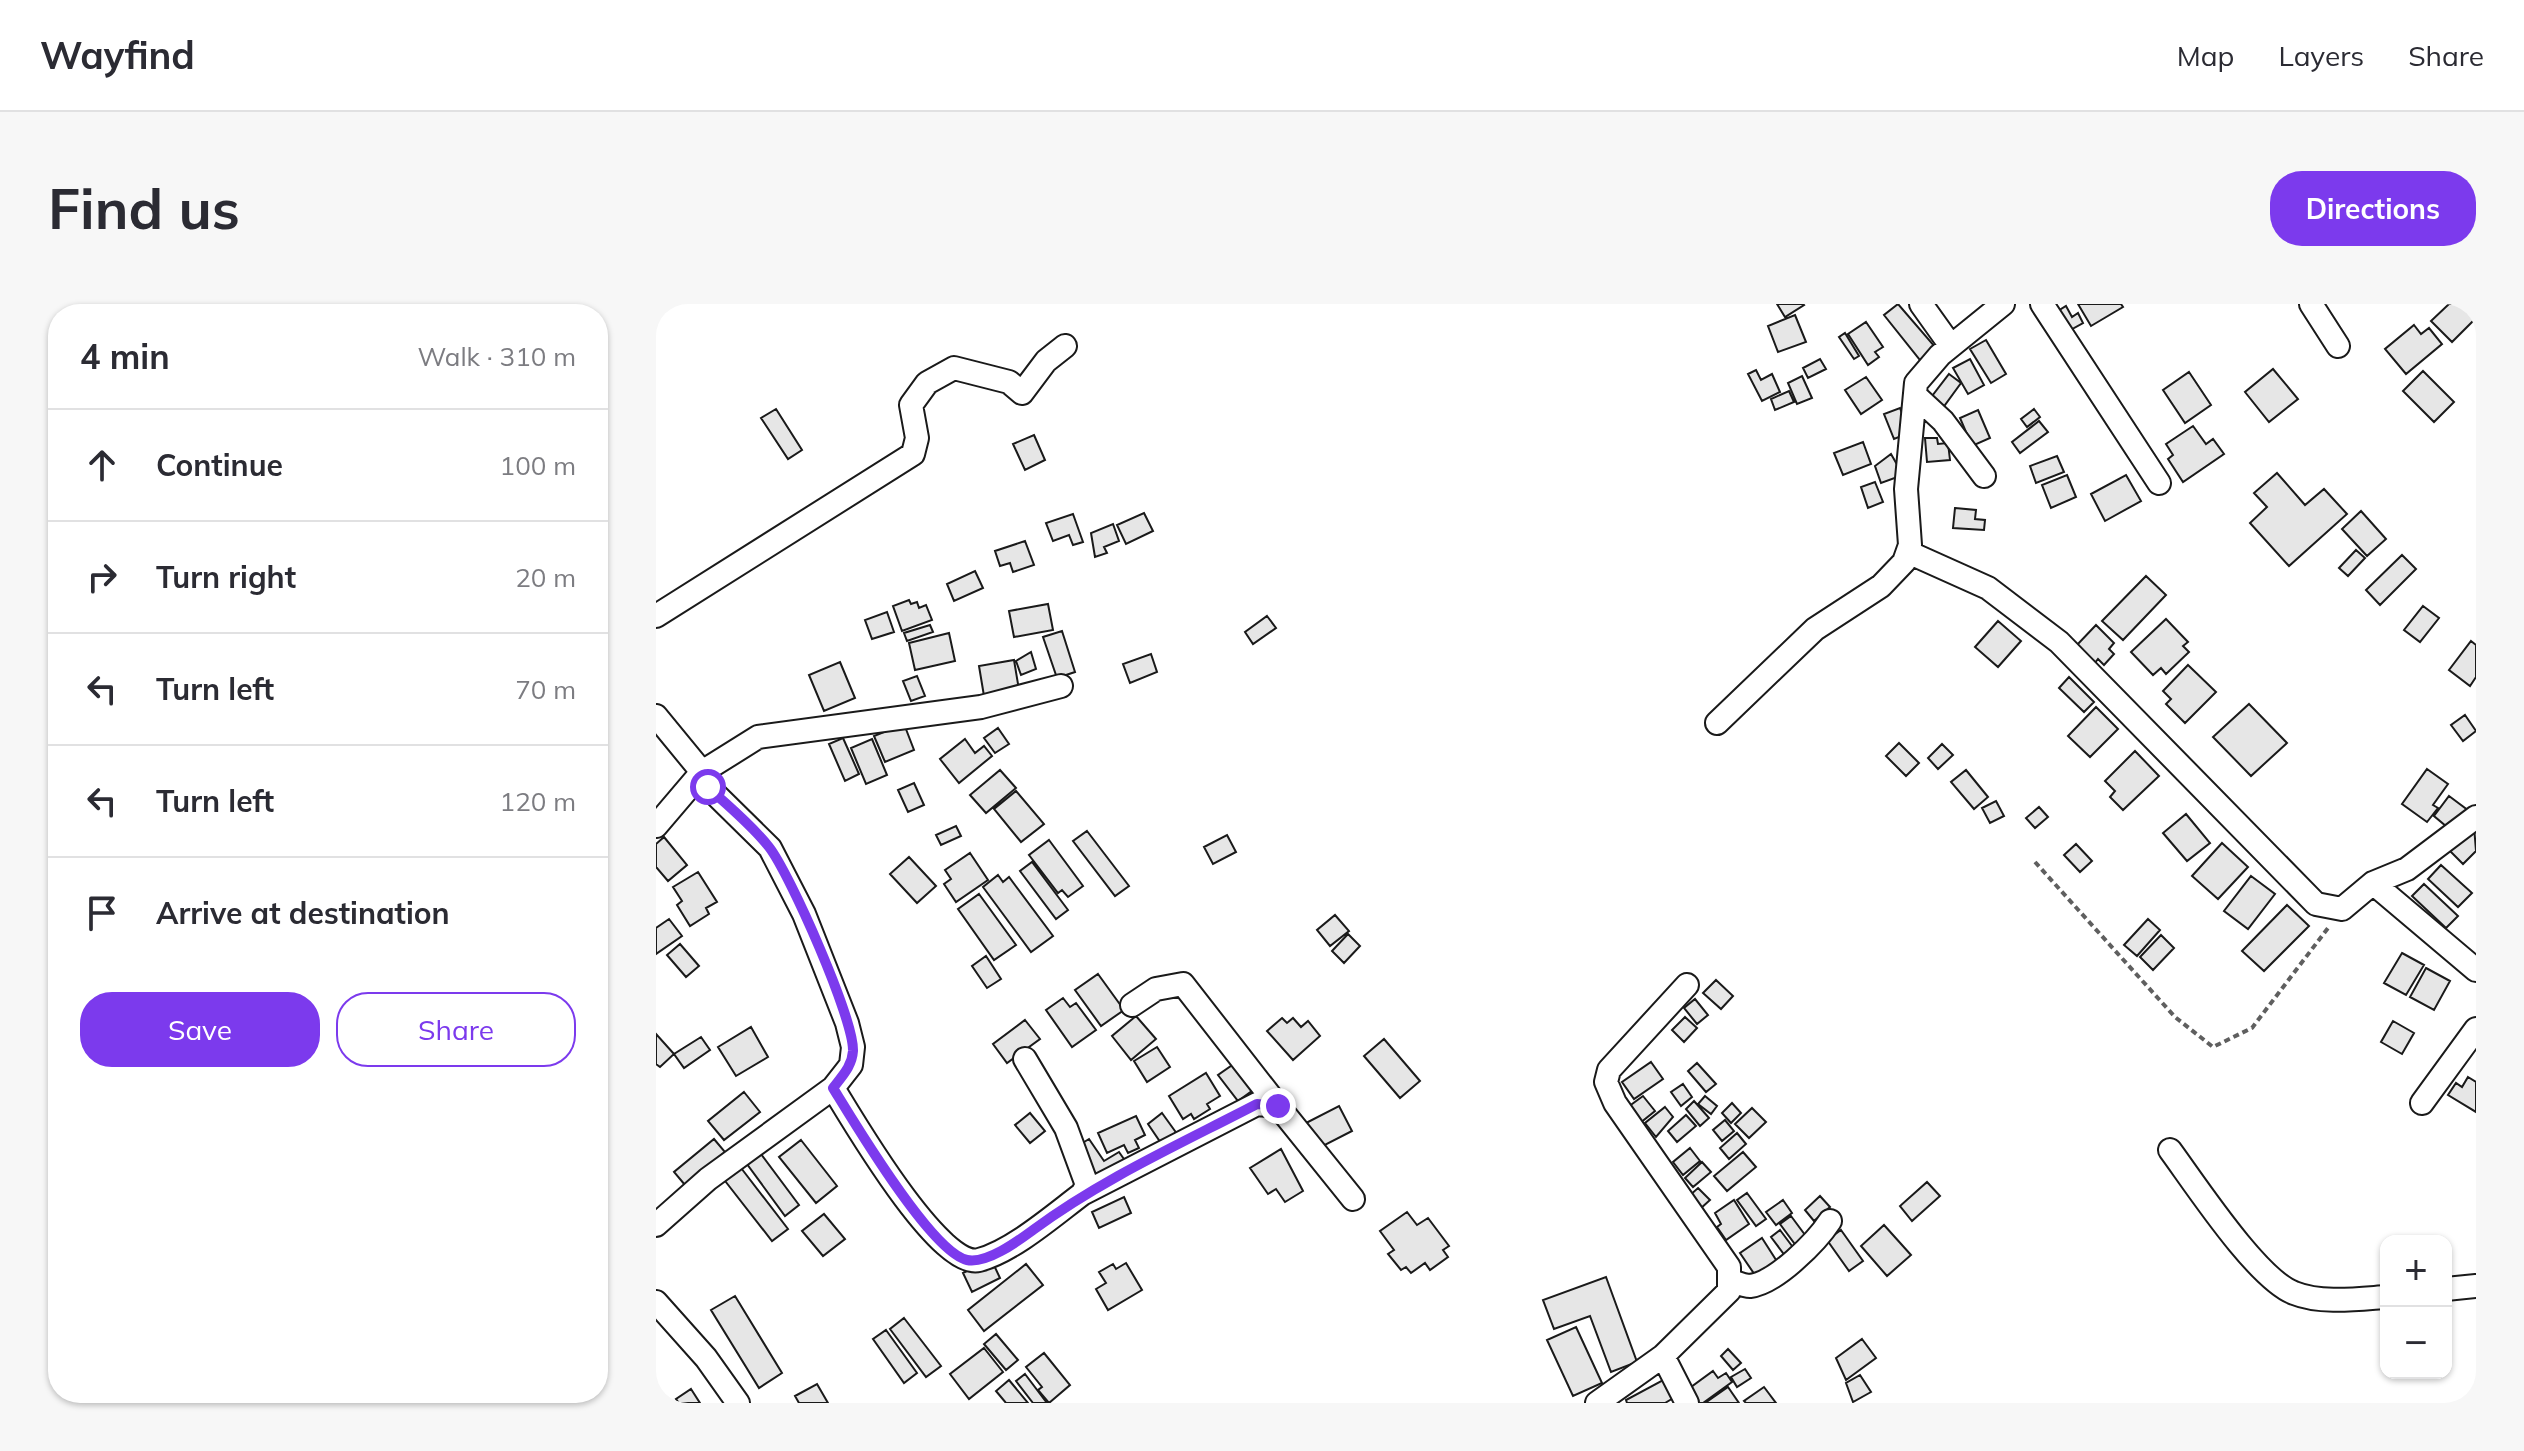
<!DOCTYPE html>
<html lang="en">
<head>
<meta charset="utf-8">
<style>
	body { margin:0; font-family:Mulish,sans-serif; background:#f7f7f7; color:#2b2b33 }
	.controls { position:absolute; right:24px; bottom:24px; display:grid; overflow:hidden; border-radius:16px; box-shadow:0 2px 6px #0004 }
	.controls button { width:72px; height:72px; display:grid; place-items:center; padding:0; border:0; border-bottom:2px solid #e1e1e2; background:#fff; color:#2b2b33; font:40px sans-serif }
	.stop { position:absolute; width:24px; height:24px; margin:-18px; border:6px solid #7c3aed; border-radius:50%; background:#fff }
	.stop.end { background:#7c3aed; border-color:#fff; box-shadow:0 2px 8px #0008 }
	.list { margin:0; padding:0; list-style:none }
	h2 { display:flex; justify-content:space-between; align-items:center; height:104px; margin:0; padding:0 32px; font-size:34px }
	h2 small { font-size:26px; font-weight:400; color:#7c7c81 }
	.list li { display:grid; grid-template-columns:52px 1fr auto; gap:24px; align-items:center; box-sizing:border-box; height:112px; padding:0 32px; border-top:2px solid #e1e1e2 }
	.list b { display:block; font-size:30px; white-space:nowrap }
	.list em { font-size:26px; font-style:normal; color:#7c7c81 }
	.actions { display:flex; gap:16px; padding:24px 32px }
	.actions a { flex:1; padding:18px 0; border:2px solid #7c3aed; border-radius:32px; text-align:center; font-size:28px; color:#7c3aed }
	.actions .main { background:#7c3aed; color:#fff }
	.icon { flex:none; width:44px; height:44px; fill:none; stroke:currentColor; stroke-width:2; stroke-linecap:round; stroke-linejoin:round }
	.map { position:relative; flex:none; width:1820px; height:1099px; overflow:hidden; border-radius:32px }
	header { display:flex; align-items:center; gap:48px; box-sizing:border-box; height:112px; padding:0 40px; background:#fff; border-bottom:2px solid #e1e1e2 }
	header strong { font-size:38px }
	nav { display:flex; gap:44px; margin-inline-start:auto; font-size:28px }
	.intro { display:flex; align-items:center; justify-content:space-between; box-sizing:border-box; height:192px; padding:0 48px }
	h1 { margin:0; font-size:56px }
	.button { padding:20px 36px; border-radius:32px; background:#7c3aed; color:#fff; font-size:28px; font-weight:700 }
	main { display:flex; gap:48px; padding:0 48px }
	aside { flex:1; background:#fff; border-radius:32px; box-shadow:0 2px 6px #0004 }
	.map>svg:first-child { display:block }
</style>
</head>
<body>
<header>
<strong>Wayfind</strong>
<nav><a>Map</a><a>Layers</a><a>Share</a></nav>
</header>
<div class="intro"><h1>Find us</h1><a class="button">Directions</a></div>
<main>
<aside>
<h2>4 min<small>Walk · 310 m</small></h2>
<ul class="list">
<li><svg class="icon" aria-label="ahead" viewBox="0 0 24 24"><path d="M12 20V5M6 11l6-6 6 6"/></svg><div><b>Continue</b></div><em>100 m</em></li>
<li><svg class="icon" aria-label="right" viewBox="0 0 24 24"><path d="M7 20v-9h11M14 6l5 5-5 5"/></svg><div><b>Turn right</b></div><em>20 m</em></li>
<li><svg class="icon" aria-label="left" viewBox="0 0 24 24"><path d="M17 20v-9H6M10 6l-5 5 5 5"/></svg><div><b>Turn left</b></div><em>70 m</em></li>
<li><svg class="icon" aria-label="left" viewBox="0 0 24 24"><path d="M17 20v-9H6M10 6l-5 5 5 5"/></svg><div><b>Turn left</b></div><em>120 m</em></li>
<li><svg class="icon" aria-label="arrive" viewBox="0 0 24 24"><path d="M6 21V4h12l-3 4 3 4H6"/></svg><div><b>Arrive at destination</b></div></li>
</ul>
<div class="actions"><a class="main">Save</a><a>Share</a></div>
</aside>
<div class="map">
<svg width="1820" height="1099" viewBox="0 0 1820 1099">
	<rect width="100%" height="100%" fill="#fff"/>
	<path fill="#e6e6e6" stroke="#1a1a1a" stroke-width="2" d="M 1121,0 L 1147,0 L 1148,1 L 1129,13 Z
		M 1242,0 L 1280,44 L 1264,56 L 1228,11 Z
		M 1422,0 L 1465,0 L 1467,3 L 1435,22 Z
		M 1793,0 L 1820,0 L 1820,14 L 1796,38 L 1775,17 Z
		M 1410,2 L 1416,13 L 1422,9 L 1427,19 L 1409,29 L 1397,10 Z
		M 1139,11 L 1150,38 L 1122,48 L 1112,22 Z
		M 1210,18 L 1227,43 L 1219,48 L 1223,53 L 1212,61 L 1192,30 Z
		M 1758,21 L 1765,30 L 1773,24 L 1786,40 L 1750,70 L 1729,45 Z
		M 1189,29 L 1203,52 L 1198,55 L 1183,33 Z
		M 1330,36 L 1350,70 L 1335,79 L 1314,45 Z
		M 1164,55 L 1170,65 L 1152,74 L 1147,64 Z
		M 1314,55 L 1328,81 L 1312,90 L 1297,64 Z
		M 1617,65 L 1642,95 L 1613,118 L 1589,88 Z
		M 1100,66 L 1105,76 L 1116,70 L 1124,88 L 1106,97 L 1092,70 Z
		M 1767,67 L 1798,98 L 1778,118 L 1747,87 Z
		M 1533,68 L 1555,101 L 1529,119 L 1507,86 Z
		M 1293,70 L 1305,79 L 1286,105 L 1273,96 Z
		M 1146,72 L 1156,94 L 1141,100 L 1132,79 Z
		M 1210,73 L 1226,96 L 1205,110 L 1189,86 Z
		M 1133,87 L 1138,98 L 1119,106 L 1115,95 Z
		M 1244,104 L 1253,129 L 1238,135 L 1228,110 Z
		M 120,105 L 146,146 L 132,155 L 105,114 Z
		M 1378,105 L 1384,113 L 1371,123 L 1365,115 Z
		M 1322,106 L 1334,134 L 1316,142 L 1304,114 Z
		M 1383,117 L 1392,128 L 1364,149 L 1356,138 Z
		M 1537,122 L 1550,140 L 1557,135 L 1568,150 L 1527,178 L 1512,155 L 1517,151 L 1510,140 Z
		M 378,131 L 389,156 L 369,166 L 357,140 Z
		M 1269,134 L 1281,134 L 1282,140 L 1292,139 L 1294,156 L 1271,158 Z
		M 1207,138 L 1215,160 L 1187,171 L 1178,149 Z
		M 1235,150 L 1247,171 L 1225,179 L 1219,162 Z
		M 1401,152 L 1408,168 L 1380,179 L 1374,162 Z
		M 1621,169 L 1649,201 L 1668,185 L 1691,210 L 1633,262 L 1594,219 L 1611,203 L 1598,189 Z
		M 1411,171 L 1420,193 L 1395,204 L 1386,181 Z
		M 1470,171 L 1485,197 L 1449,217 L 1435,190 Z
		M 1219,178 L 1227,198 L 1212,204 L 1205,183 Z
		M 1299,204 L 1320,206 L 1319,215 L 1329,216 L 1328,226 L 1297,224 Z
		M 1705,207 L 1730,235 L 1711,252 L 1686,225 Z
		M 488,209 L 497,227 L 470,240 L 461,221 Z
		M 417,210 L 427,238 L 417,241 L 413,231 L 397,237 L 390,219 Z
		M 457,220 L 463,237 L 448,243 L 451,249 L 439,253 L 435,229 Z
		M 369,237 L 378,261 L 357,268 L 354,259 L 344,262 L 339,247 Z
		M 1700,246 L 1709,254 L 1692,272 L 1683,264 Z
		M 1746,251 L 1760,265 L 1724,301 L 1710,286 Z
		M 319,267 L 327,284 L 298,297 L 291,280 Z
		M 1490,272 L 1510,291 L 1467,336 L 1446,317 Z
		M 253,296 L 255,300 L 261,298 L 263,304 L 270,301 L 276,316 L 246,327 L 237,302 Z
		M 392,300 L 397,326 L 358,333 L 353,307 Z
		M 1767,302 L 1783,314 L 1764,338 L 1748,326 Z
		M 231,308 L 238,328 L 216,335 L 209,316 Z
		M 611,312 L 620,324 L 597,340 L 589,328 Z
		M 1510,315 L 1532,338 L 1527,342 L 1533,348 L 1510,370 L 1505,364 L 1497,371 L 1475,348 Z
		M 1342,317 L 1365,337 L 1342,363 L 1319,343 Z
		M 274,321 L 277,328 L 251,337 L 248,329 Z
		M 1440,321 L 1458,339 L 1453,345 L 1458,350 L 1448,361 L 1442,355 L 1438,360 L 1420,342 Z
		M 406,327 L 419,368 L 401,374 L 387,333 Z
		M 293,329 L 299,357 L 259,366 L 253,339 Z
		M 1815,337 L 1820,341 L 1820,373 L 1814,382 L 1793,366 Z
		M 375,348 L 380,365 L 365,371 L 360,357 Z
		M 495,350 L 501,368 L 474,379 L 467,360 Z
		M 358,356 L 363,386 L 328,392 L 323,362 Z
		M 184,358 L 199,394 L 168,407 L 153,371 Z
		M 1532,361 L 1560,388 L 1529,419 L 1510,400 L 1515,395 L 1507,387 Z
		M 261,372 L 269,392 L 255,397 L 247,377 Z
		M 1413,373 L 1438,398 L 1428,408 L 1403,384 Z
		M 1593,400 L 1631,439 L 1595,472 L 1557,433 Z
		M 1440,403 L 1462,425 L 1434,453 L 1412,432 Z
		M 1809,411 L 1820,427 L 1807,437 L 1795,421 Z
		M 248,420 L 258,446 L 229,458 L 218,432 Z
		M 342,424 L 353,440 L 339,449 L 328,434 Z
		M 187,434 L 203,470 L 189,477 L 173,440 Z
		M 216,435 L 231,471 L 210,480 L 195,444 Z
		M 309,435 L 319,449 L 328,442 L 336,452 L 303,479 L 284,455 Z
		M 1243,439 L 1263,459 L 1250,472 L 1230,452 Z
		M 1286,440 L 1297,451 L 1282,465 L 1272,454 Z
		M 1479,447 L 1503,472 L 1467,506 L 1454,493 L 1459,487 L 1449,477 Z
		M 1771,465 L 1792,480 L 1777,501 L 1782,504 L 1771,518 L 1746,500 Z
		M 344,466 L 360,484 L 330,509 L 314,491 Z
		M 1310,466 L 1332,493 L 1318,505 L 1295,478 Z
		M 258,479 L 268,501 L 252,508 L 242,486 Z
		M 360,487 L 388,520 L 365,538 L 338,505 Z
		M 1793,492 L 1813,507 L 1797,528 L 1778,512 Z
		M 1340,497 L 1348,512 L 1334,519 L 1326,504 Z
		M 1383,503 L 1392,513 L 1379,524 L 1370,514 Z
		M 1530,510 L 1554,539 L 1531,557 L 1507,529 Z
		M 300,522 L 305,532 L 285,541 L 280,531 Z
		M 1818,522 L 1820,547 L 1807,560 L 1794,547 Z
		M 431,527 L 473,582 L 459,592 L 417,537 Z
		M 571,531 L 580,548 L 557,560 L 548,543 Z
		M 8,533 L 31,561 L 12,577 L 0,563 L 0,540 Z
		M 393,536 L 427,582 L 412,593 L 406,586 L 402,589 L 373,551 Z
		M 1566,539 L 1592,563 L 1562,595 L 1536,572 Z
		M 1420,540 L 1436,557 L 1424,568 L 1408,551 Z
		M 314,549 L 332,576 L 300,598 L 288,580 L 295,575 L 289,566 Z
		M 253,553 L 280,582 L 261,599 L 234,570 Z
		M 376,558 L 412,606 L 400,615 L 364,567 Z
		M 1785,561 L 1816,589 L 1802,603 L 1772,575 Z
		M 42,568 L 61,598 L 50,604 L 53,610 L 34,622 L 21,601 L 26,597 L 17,583 Z
		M 342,571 L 347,578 L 353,573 L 397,632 L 375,648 L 327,583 Z
		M 1595,572 L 1619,590 L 1592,625 L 1568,607 Z
		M 1768,580 L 1802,612 L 1790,624 L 1756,592 Z
		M 323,590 L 360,641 L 338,656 L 302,605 Z
		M 1631,601 L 1653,622 L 1608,667 L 1586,647 Z
		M 679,611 L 693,627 L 674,642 L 661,626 Z
		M 13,615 L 26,632 L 0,650 L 0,624 Z
		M 1492,615 L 1504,626 L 1481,652 L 1468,641 Z
		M 692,630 L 704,642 L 688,659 L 676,647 Z
		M 1505,631 L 1518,644 L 1497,666 L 1484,653 Z
		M 24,640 L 43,662 L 30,673 L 11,651 Z
		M 1746,649 L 1768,661 L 1750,691 L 1728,679 Z
		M 330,652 L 345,675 L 331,684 L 316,662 Z
		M 1770,664 L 1794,677 L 1778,706 L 1754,693 Z
		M 442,670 L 468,706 L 445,722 L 419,686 Z
		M 1060,676 L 1077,692 L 1065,705 L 1047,689 Z
		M 407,694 L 414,703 L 420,699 L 440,726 L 416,743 L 390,706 Z
		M 1039,695 L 1052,711 L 1041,720 L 1028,704 Z
		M 480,712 L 500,735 L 475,756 L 456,732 Z
		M 1029,713 L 1041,724 L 1028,738 L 1016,726 Z
		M 626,714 L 631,719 L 637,714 L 645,723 L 652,717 L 664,732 L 637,756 L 611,727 Z
		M 369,716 L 384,735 L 351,759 L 337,740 Z
		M 1737,717 L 1758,729 L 1746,750 L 1725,738 Z
		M 95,723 L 112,753 L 80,772 L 62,743 Z
		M 0,730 L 18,750 L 4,763 L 0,760 Z
		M 45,733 L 54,746 L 28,764 L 18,750 Z
		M 728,735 L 764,777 L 744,794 L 708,752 Z
		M 501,743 L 514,763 L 491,778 L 478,757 Z
		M 585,755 L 604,781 L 582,797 L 562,771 Z
		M 995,758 L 1007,775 L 978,795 L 966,778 Z
		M 1041,759 L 1060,780 L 1050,788 L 1032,767 Z
		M 550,769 L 564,792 L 551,800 L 554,805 L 538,815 L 535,810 L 527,815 L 513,792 Z
		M 1812,773 L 1820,778 L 1820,808 L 1792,791 L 1800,779 L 1806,783 Z
		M 1027,780 L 1036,793 L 1025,802 L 1015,788 Z
		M 88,788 L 104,808 L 68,836 L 52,817 Z
		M 987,792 L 999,807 L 984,819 L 972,803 Z
		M 1049,792 L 1061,802 L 1055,810 L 1042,800 Z
		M 1038,797 L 1053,814 L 1044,822 L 1030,805 Z
		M 1076,799 L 1085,809 L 1075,819 L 1066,809 Z
		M 683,802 L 696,827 L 663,844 L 650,819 Z
		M 1009,803 L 1017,813 L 1000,833 L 989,819 Z
		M 1096,804 L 1110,818 L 1093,834 L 1079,820 Z
		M 374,809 L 389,827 L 374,839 L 359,821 Z
		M 506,809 L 524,834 L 509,845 L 492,820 Z
		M 1030,811 L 1040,822 L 1021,838 L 1012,827 Z
		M 480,812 L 489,831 L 479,836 L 483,844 L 472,849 L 468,841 L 451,849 L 442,829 Z
		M 1069,816 L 1078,827 L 1066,837 L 1057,826 Z
		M 1081,829 L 1090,840 L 1073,855 L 1064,844 Z
		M 58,835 L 69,848 L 29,881 L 18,868 Z
		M 433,835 L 448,857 L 463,848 L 470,858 L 441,877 L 420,843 Z
		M 145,836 L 181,882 L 160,899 L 123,853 Z
		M 1034,844 L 1044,857 L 1027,871 L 1017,858 Z
		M 625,845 L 647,887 L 629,898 L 620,885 L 612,890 L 594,864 Z
		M 102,846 L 143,901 L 129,912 L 88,856 Z
		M 1087,848 L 1100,863 L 1071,887 L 1058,872 Z
		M 1046,858 L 1055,868 L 1037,883 L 1029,874 Z
		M 82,860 L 132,925 L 116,937 L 66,873 Z
		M 1271,878 L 1284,892 L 1256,917 L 1244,902 Z
		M 1042,884 L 1054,896 L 1044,905 L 1033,892 Z
		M 1091,889 L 1110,915 L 1100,922 L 1081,896 Z
		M 1164,892 L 1174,903 L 1158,917 L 1149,906 Z
		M 468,893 L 475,909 L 443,924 L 436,908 Z
		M 1078,896 L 1093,920 L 1070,936 L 1061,923 L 1065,920 L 1059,909 Z
		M 1127,896 L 1136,909 L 1120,921 L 1110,908 Z
		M 751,908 L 761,921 L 772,914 L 793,942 L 787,946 L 792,953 L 774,966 L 769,959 L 755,969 L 750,963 L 745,966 L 732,950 L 738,946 L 724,927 Z
		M 168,910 L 189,935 L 167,952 L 146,927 Z
		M 1135,912 L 1155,939 L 1144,947 L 1124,920 Z
		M 1228,921 L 1255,951 L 1231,972 L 1205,942 Z
		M 1124,926 L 1139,946 L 1130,953 L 1115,933 Z
		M 1185,926 L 1207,957 L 1193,967 L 1171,936 Z
		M 1106,934 L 1122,959 L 1101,974 L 1084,949 Z
		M 335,955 L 344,974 L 316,988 L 307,969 Z
		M 470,959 L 486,986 L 452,1006 L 440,985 L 450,979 L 443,968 L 457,960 L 460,965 Z
		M 370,960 L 387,981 L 328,1027 L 312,1006 Z
		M 950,973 L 981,1058 L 955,1068 L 934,1012 L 898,1025 L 887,996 Z
		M 79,992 L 126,1069 L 103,1084 L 55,1006 Z
		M 248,1014 L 285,1062 L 270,1073 L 234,1025 Z
		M 920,1023 L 946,1079 L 917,1092 L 891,1036 Z
		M 230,1026 L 261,1069 L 248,1079 L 217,1035 Z
		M 340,1030 L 362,1056 L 350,1066 L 328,1040 Z
		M 1206,1035 L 1220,1054 L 1190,1076 L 1180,1054 Z
		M 328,1044 L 347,1068 L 313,1095 L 294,1070 Z
		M 1072,1045 L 1085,1059 L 1077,1066 L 1065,1052 Z
		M 388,1049 L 414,1081 L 393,1099 L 382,1086 L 386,1083 L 370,1063 Z
		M 1089,1065 L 1095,1074 L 1081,1083 L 1075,1073 Z
		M 1057,1067 L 1062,1074 L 1070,1069 L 1076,1078 L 1047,1099 L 1041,1099 L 1031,1086 Z
		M 369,1070 L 391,1099 L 377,1099 L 360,1077 Z
		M 1204,1071 L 1215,1088 L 1197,1098 L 1190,1079 Z
		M 1009,1075 L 1019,1093 L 1009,1099 L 971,1099 L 970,1096 Z
		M 353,1076 L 372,1099 L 350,1099 L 340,1087 Z
		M 161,1080 L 172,1099 L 143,1099 L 139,1092 Z
		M 1072,1083 L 1083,1099 L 1049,1099 Z
		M 1108,1083 L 1120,1099 L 1090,1099 L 1088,1097 Z
		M 35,1085 L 44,1099 L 23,1099 L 20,1095 Z"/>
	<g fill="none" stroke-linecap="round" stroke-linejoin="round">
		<defs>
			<path id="minor" d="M 1265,0 L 1295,42
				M 1386,0 L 1503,179
				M 1655,0 L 1682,42
				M 1260,92 L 1287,117 L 1328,172
				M 1254,249 L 1332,284 L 1403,338 L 1660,600 L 1686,605 L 1717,579 L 1751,565 L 1820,513
				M 0,312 L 257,150 L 261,134 L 255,101 L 271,79 L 298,64 L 353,78 L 366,89 L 390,57 L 409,42
				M 0,412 L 46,468 L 52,483 L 114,544 L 148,610 L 191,719 L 197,743 L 195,761 L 177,784 L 52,875 L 0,921
				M 1061,419 L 1159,325 L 1225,282 L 1248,258 L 1254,241 L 1250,185 L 1260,79 L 1284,51 L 1347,0
				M 0,522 L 46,468 L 102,433 L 325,403 L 405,382
				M 1717,579 L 1820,666
				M 476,701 L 500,685 L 527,680 L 622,802
				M 177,784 C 196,815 284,966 323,956 C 357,947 398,911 426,890 L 431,881 L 410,824 L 369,755
				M 1766,799 L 1820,725
				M 1514,846 C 1539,880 1601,975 1638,989 C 1665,1000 1702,995 1730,993
				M 426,890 L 601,800 L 622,802 L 697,895
				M 1075,977 C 1081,979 1089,982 1094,982 C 1120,979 1161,937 1174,917
				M 1790,985 L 1820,982
				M 0,998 L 50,1054 L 82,1099
				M 1007,1052 L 1031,1099
				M 941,1099 L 1007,1052 L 1073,987 L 1073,963 L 959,799 L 950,778 L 953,766 L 1031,681"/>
		</defs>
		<use href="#minor" stroke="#1a1a1a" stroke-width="26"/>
		<path stroke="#5f5f5f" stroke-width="4" stroke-dasharray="6 4" stroke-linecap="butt" d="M 1379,558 L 1519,713 L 1557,743 L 1596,724 L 1672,624"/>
		<use href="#minor" stroke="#fff" stroke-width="22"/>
	</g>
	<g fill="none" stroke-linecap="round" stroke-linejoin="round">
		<path stroke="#7c3aed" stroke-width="10" d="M 52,483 C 72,502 96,521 113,543 C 134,570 198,715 197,747 C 196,762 187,771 177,784 C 198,818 275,948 311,956 C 331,960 362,937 377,926 C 446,875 524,840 601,800 L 622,802"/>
	</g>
</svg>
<div class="controls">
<button>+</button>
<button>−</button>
</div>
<div class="stop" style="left:52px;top:483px"></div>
<div class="stop end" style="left:622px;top:802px"></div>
</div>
</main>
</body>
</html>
